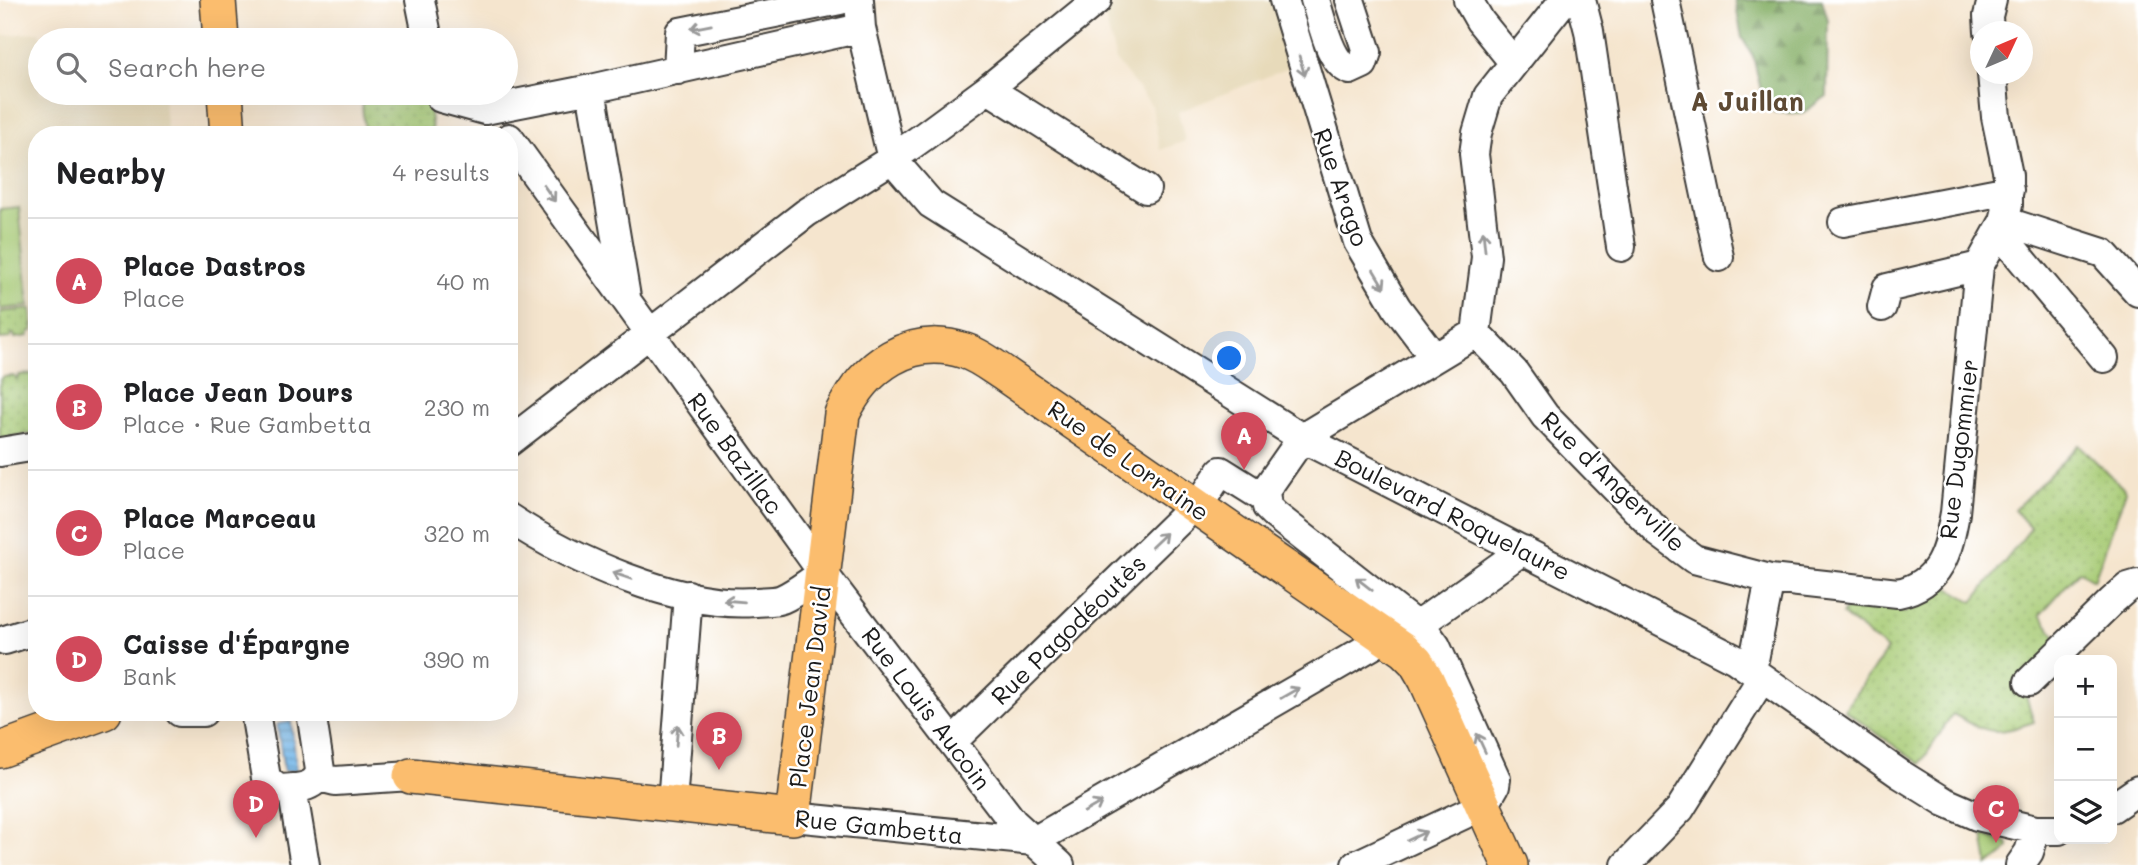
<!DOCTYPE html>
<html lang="en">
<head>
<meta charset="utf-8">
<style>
	body { margin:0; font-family:Mali,sans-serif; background:#f6f6f6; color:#202124 }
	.controls { position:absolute; right:21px; bottom:21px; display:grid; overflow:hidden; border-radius:14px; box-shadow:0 7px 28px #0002 }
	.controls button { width:63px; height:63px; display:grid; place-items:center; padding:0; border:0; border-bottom:2px solid #e0e0e0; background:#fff; color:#202124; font:35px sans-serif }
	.compass { position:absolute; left:1970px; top:21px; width:63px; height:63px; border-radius:50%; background:#fff; box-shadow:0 7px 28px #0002; rotate:46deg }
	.you { position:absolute; left:1230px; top:359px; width:24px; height:24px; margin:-18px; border:5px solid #fff; border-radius:50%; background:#1a73e8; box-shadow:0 0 0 10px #1a73e833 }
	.badge { display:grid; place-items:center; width:46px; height:46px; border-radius:50%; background:#d1495b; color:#fff; font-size:23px; font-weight:700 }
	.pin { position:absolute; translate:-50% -58px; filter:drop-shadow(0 2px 4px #0008) }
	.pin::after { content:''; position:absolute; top:37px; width:24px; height:21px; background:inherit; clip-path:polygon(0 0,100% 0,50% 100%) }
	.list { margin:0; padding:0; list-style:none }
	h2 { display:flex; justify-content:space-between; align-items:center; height:91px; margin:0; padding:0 28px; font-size:30px }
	h2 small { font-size:23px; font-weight:400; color:#757577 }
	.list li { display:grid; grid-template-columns:46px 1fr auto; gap:21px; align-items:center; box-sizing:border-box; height:126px; padding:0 28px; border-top:2px solid #e0e0e0 }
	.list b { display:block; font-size:26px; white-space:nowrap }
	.list p { margin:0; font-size:23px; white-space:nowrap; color:#757577 }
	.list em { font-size:23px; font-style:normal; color:#757577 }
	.icon { flex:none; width:38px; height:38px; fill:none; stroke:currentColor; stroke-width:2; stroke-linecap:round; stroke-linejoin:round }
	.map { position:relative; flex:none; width:2138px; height:865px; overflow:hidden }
	.search { position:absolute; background:#fff; box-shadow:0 7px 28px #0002; left:28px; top:28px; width:490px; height:77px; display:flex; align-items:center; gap:18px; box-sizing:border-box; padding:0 24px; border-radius:38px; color:#757577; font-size:26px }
	.panel { position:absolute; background:#fff; box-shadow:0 7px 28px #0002; left:28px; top:126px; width:490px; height:595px; border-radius:28px }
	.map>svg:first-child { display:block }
</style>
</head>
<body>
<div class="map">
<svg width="2138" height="865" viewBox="0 0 2138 865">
	<defs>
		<pattern id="forest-firs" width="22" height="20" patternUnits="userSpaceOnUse" patternTransform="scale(1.75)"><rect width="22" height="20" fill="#85af66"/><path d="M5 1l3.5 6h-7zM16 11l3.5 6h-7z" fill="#6c8e53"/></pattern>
		<pattern id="garden-dots" width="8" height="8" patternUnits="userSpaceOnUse" patternTransform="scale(1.75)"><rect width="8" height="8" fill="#a7cb74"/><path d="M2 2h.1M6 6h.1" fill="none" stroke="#8fae64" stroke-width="1.8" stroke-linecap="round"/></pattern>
		<pattern id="water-rules" width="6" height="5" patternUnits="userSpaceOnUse" patternTransform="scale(1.75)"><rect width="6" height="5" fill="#74b7e9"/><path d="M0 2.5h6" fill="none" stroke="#5e94bc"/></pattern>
	</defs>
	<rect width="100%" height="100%" fill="#fff"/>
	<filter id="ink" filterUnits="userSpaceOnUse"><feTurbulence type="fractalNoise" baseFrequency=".0143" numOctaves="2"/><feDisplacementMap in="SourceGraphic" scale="14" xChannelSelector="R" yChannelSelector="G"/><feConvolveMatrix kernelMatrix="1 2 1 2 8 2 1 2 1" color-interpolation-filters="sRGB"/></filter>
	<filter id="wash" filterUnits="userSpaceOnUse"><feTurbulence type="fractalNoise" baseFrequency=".00686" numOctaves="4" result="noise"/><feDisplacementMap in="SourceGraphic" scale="28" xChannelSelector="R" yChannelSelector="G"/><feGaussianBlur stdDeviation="1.57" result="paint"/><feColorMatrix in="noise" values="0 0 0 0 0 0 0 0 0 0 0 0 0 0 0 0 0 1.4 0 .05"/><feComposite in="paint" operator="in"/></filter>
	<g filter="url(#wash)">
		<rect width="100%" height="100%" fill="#f5e5ce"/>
		<path fill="#e7daba" d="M 1120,0 L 1278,0 L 1296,65 L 1178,112 L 1185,141 L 1160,150 L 1152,106 L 1116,61 L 1104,13 Z
			M 39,32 L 42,40 L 40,93 L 163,93 L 167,135 L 37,135 L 37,308 L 0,312 L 0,36 Z"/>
		<path fill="#a7cb74" stroke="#627448" stroke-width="2" d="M 19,207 L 29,306 L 0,309 L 0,209 Z
			M 1983,835 L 2008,843 L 2009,847 L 2004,854 L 1988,865 Z"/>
		<path fill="url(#forest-firs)" stroke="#506641" stroke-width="2" d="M 1735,0 L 1822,0 L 1828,20 L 1827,96 L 1801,114 L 1774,112 L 1763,99 L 1753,56 L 1742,38 Z"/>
		<path fill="url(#garden-dots)" stroke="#627448" stroke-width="2" d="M 361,93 L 427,93 L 433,135 L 365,135 Z
			M 31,309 L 33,331 L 30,331 L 28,336 L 15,338 L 14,334 L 11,334 L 11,338 L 0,339 L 0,312 Z
			M 33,374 L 34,377 L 37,377 L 37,433 L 0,438 L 0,380 L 2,377 L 15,376 L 16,379 L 19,378 L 19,375 Z
			M 2079,445 L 2126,491 L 2094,580 L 2079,571 L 2040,615 L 2059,641 L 2021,679 L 2034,722 C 1994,735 1991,735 1953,714 L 1920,764 L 1844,710 L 1887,650 L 1842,614 L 1855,597 L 1894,603 L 1905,613 L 1938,581 L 1973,602 L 2031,528 L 2014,510 Z"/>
		<path fill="url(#water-rules)" stroke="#486a82" stroke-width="2" d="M 291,722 L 297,770 L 284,771 L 277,724 Z"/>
	</g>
	<g filter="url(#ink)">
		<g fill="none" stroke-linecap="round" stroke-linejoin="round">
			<defs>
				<path id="minor" d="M 420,0 L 428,40
					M 859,0 L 861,28 L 892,159 L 931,204 L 1302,438 L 1735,659 L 1900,774 L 1945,802 L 1977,816 L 2036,830 L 2059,830
					M 1284,0 L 1358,242 L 1397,308 L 1434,357
					M 1315,0 C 1322,20 1329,63 1350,70 L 1363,64 L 1367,52 L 1350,0
					M 1468,0 L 1480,21 L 1514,63
					M 1581,0 L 1589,31 L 1621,247
					M 1665,0 L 1719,257
					M 1989,32 L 1988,16 L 1992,0
					M 678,70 L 680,32 L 840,0
					M 591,89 L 626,297
					M 988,89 L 1146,189
					M 440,93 L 441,98 L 485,110 L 591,89 L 861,28
					M 509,138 L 823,573 L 1013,822 L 1060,865
					M 2004,221 L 2103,253 L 2138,292
					M 1843,222 L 2009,190
					M 1999,232 L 2104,358
					M 1882,307 L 1887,288 L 1979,266
					M 1476,333 L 1514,372 L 1545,416 L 1659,533 L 1694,559 L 1770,579
					M 1476,333 L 1486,257 L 1474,154 L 1477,133 L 1488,96 L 1564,0
					M 509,442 L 806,213 L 892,159 L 923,137 L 988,89 L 1097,0
					M 0,452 L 37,446
					M 1206,494 L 1221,471 L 1264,498
					M 509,518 C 572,560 679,608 755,602 C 763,601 775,602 782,599 C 796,593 810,581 823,573
					M 1418,625 L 1523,550
					M 5,640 L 37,630
					M 1752,670 L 1770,579 L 1898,593 C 1941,584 1948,551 1955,513 L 1979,266 L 2004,221 L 2008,205 L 2008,175 L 1996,117 L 1992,74
					M 2029,682 L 2112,601 L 2128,587 L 2138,584
					M 180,712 L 203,712
					M 255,712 L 266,778 L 277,789 C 294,788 317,790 320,770 L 311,712
					M 952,742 L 1183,517
					M 319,777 L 335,781 L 411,776
					M 292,788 L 305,865
					M 672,803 L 688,595
					M 2112,808 L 2138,790
					M 793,817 L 1034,841 L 1387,637
					M 1356,865 L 1484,805 L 1495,786 L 1496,779 L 1436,646 L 1428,635 L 1275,515 L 1267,507 L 1265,491 L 1302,438 L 1476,333
					M 1626,865 L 1680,809 L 1762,678
					M 2020,865 L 2029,852 L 2036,830"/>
				<path id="major" d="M 218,0 L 221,40
					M 225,93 L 228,135
					M 0,750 L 104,712
					M 411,776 L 793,817 L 842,414 C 865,366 910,333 965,351 C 978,355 991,365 1003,373 L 1404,650 L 1416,662 L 1426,679 L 1510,865"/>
			</defs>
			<use href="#minor" stroke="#3d3a37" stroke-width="32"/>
			<use href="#major" stroke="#3d3a37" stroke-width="38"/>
			<use href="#minor" stroke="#fff" stroke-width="28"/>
			<use href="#major" stroke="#fbbd6e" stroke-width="35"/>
		</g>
		<defs><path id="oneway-shaft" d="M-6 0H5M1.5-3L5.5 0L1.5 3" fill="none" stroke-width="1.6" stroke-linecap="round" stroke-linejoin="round" transform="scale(1.75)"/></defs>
		<g stroke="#999">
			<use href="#oneway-shaft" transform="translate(701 27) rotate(169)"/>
			<use href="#oneway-shaft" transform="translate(1302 66) rotate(74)"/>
			<use href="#oneway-shaft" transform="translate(549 193) rotate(55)"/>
			<use href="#oneway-shaft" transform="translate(1484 241) rotate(-96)"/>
			<use href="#oneway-shaft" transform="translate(1379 279) rotate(59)"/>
			<use href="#oneway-shaft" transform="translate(1159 540) rotate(-44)"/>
			<use href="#oneway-shaft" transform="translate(622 576) rotate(-161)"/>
			<use href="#oneway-shaft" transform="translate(1364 584) rotate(-142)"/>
			<use href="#oneway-shaft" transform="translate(734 601) rotate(-175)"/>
			<use href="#oneway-shaft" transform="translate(1290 693) rotate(-30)"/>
			<use href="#oneway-shaft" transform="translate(677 735) rotate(-85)"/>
			<use href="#oneway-shaft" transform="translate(1481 743) rotate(-115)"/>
			<use href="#oneway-shaft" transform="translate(1093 807) rotate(-30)"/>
			<use href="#oneway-shaft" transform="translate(1417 836) rotate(-25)"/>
		</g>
	</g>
	<g text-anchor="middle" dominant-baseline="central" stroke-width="5" stroke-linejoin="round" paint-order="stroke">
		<g font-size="24" fill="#1c1c1c" stroke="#fff">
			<text transform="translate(1342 187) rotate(71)">Rue Arago</text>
			<text transform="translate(1958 449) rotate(-83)">Rue Dugommier</text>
			<text transform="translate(736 453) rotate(54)">Rue Bazillac</text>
			<text transform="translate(1129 460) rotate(35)">Rue de Lorraine</text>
			<text transform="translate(1614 481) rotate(44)">Rue d'Angerville</text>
			<text transform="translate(1453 514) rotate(27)">Boulevard Roquelaure</text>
			<text transform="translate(1068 629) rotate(-44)">Rue Pagodéoutès</text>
			<text transform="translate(809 687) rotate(-83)">Place Jean David</text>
			<text transform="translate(927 708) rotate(53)">Rue Louis Aucoin</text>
			<text transform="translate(879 826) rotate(6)">Rue Gambetta</text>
		</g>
		<g font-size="26" font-weight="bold" fill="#5e4a34" stroke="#fff">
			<text x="1747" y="101">A Juillan</text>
		</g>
	</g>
</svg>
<div class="controls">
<button>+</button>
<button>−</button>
<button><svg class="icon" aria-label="layers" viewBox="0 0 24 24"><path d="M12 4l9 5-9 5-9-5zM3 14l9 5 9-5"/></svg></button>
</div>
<svg class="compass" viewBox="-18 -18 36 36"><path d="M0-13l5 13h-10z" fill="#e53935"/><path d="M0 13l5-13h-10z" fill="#757577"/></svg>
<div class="you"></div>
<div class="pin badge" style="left:1244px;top:470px">A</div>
<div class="pin badge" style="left:719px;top:770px">B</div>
<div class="pin badge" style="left:1996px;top:843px">C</div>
<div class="pin badge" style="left:256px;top:838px">D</div>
<div class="search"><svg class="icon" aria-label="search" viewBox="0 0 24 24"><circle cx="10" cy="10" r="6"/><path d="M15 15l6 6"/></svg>Search here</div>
<section class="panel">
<h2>Nearby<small>4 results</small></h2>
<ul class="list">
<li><span class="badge">A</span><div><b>Place Dastros</b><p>Place</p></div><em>40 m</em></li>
<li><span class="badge">B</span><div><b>Place Jean Dours</b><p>Place · Rue Gambetta</p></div><em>230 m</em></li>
<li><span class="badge">C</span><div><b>Place Marceau</b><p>Place</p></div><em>320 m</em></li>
<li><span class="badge">D</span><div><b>Caisse d'Épargne</b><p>Bank</p></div><em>390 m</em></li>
</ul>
</section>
</div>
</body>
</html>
